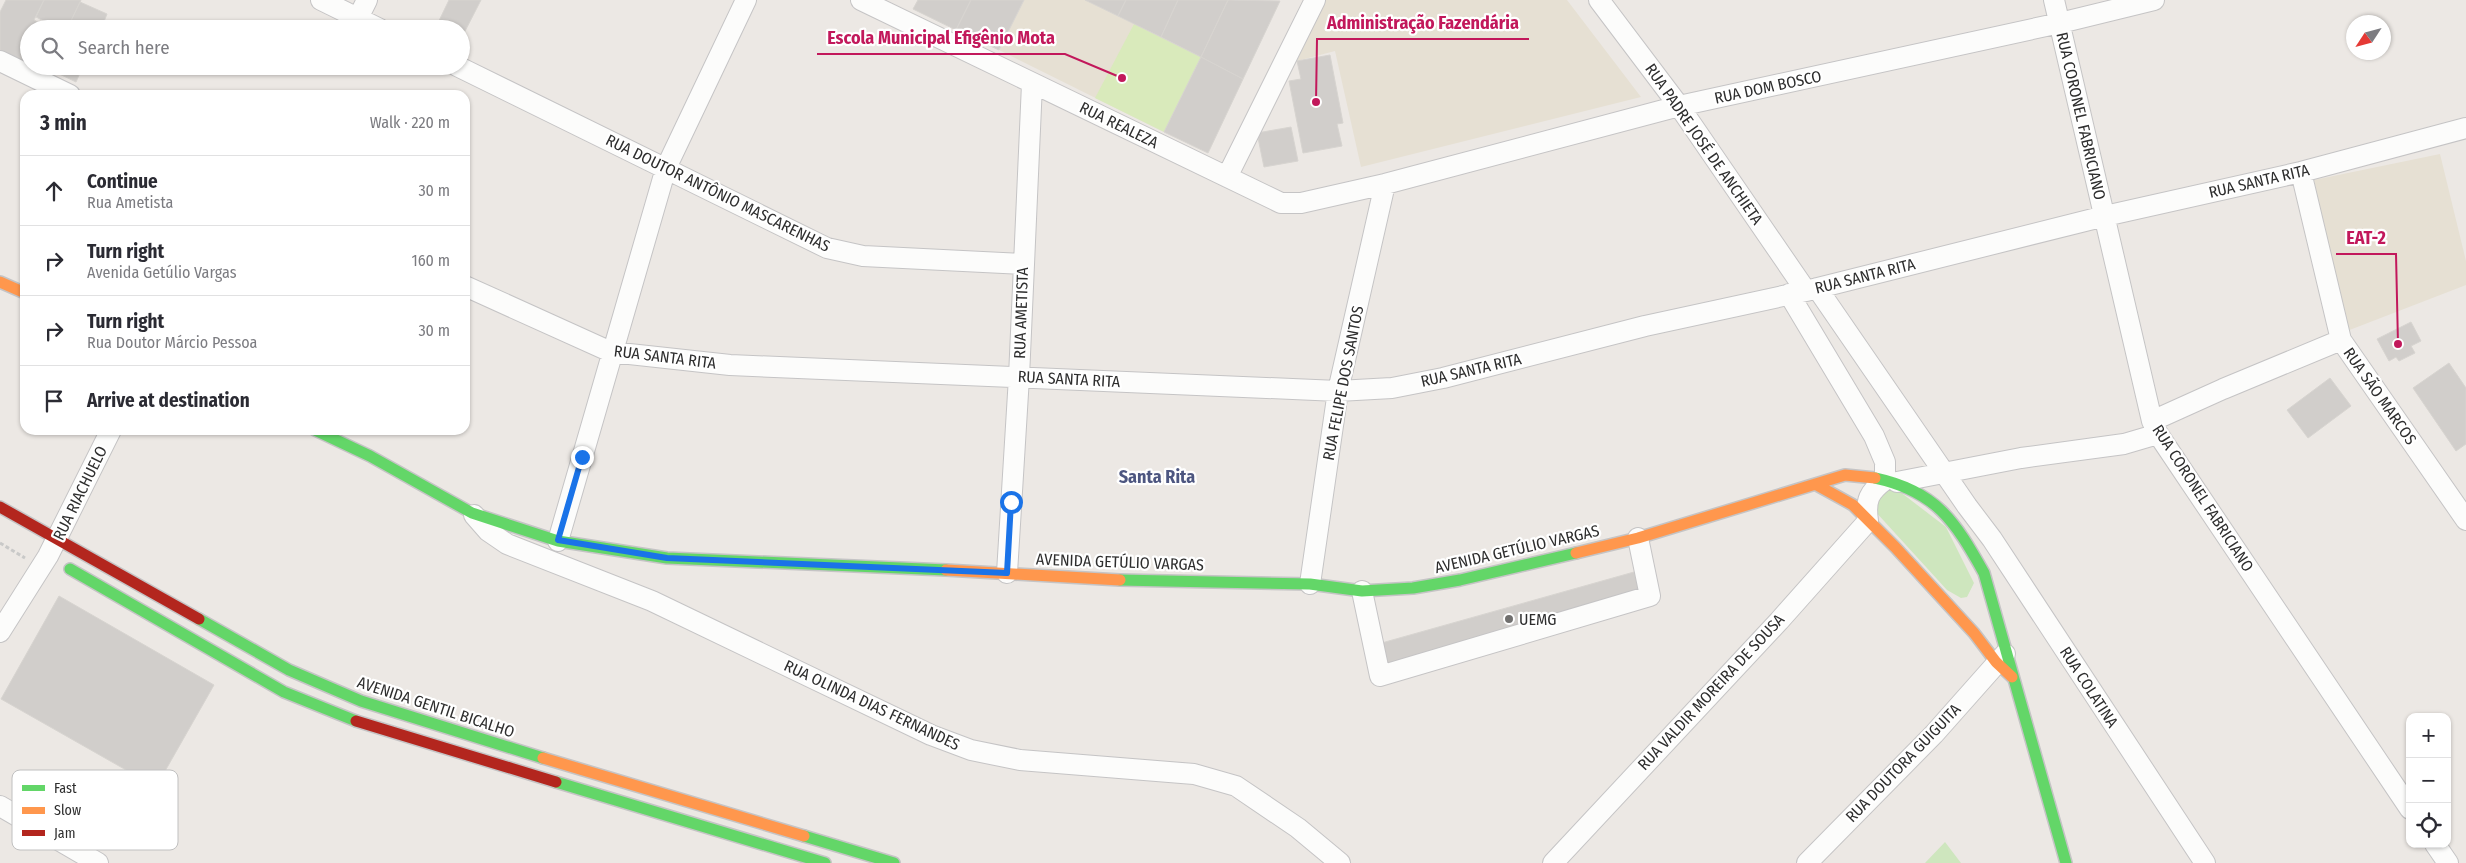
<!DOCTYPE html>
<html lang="en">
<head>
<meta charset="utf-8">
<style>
	body { margin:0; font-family:"Fira Sans Condensed",sans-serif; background:#f2f2f3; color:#2b2b33 }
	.controls { position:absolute; right:15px; bottom:15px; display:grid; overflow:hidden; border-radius:10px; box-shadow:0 1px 4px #0004 }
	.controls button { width:45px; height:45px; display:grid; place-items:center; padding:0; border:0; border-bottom:1px solid #e1e1e2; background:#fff; color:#2b2b33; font:25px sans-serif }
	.compass { position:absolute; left:2346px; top:15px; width:45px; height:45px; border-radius:50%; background:#fff; box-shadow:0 1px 4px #0004; rotate:234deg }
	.stop { position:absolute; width:15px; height:15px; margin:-11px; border:4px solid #1a73e8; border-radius:50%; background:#fff }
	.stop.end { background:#1a73e8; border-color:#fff; box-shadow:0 1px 5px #0008 }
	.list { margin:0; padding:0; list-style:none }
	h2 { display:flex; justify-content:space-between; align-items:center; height:65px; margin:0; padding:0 20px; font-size:21px }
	h2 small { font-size:16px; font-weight:400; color:#7c7c81 }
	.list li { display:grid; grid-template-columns:32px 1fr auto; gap:15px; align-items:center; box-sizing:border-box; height:70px; padding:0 20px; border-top:1px solid #e1e1e2 }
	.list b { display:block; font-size:19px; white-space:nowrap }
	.list p { margin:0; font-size:16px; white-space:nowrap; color:#7c7c81 }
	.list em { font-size:16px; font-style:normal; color:#7c7c81 }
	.icon { flex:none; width:28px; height:28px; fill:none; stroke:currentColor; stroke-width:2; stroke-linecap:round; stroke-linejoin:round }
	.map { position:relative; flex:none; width:2466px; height:863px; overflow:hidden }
	.search { position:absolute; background:#fff; box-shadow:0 1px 4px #0004; left:20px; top:20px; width:450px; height:55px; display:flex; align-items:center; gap:12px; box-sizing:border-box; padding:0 18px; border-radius:28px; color:#7c7c81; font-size:19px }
	.panel { position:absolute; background:#fff; box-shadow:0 1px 4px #0004; left:20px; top:90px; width:450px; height:345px; border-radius:15px }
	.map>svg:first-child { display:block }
</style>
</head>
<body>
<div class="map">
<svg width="2466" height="863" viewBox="0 0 2466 863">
	<rect width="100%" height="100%" fill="#ece8e4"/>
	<path fill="#e6e0d3" d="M 1024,0 L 1085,0 L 1201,57 L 1164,132 L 999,50 Z
		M 1325,0 L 1567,0 L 1641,97 L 1361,167 L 1335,51 L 1297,61 Z
		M 2440,154 L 2466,261 L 2466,285 L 2347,331 L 2314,180 Z"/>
	<path fill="#cee6be" d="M 1895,488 L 1946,527 L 1974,583 L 1967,597 L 1961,598 L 1947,590 L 1874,510 C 1878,497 1881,491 1895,488 Z
		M 1945,842 L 1961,863 L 1925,863 Z"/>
	<path fill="#d9eabb" d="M 1134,24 L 1201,57 L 1164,132 L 1095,98 Z"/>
	<path fill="#d1cecb" stroke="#d7d4d0" d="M 6,0 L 44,0 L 34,20 L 41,24 L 39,29 L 29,29 L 29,49 L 22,62 L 0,50 L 0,12 Z
		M 44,0 L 81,0 L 67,29 L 60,29 L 36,17 Z
		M 449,0 L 481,0 L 461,39 L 461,29 L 435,29 Z
		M 918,0 L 971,0 L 956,30 L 913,9 Z
		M 971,0 L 1024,0 L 999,50 L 956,30 Z
		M 1085,0 L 1126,0 L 1118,16 Z
		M 1126,0 L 1178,0 L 1161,37 L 1118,16 Z
		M 1178,0 L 1228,0 L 1201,57 L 1161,37 Z
		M 1228,0 L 1280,1 L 1243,79 L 1201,57 Z
		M 80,2 L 107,14 L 101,29 L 67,29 Z
		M 1330,55 L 1343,123 L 1337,124 L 1342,146 L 1303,153 L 1289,81 L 1301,79 L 1297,61 Z
		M 1201,57 L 1243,79 L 1208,153 L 1164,132 Z
		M 50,66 L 83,66 L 76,82 L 49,69 Z
		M 1291,127 L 1298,161 L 1264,167 L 1257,133 Z
		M 2411,322 L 2421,341 L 2411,346 L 2415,353 L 2399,361 L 2396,357 L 2389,361 L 2377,339 Z
		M 2449,363 L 2466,388 L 2466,444 L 2456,451 L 2413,388 Z
		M 2330,378 L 2351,406 L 2308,438 L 2287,410 Z
		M 1634,572 L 1640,593 L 1384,665 L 1378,644 Z
		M 59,596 L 214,685 L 156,787 L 1,699 Z"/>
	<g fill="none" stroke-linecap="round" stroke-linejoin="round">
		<defs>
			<path id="street" d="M 321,0 L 380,29
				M 861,0 L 1281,203 L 1301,203 L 1385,184 L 1679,106 L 2060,23 L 2154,0
				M 1599,0 L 1679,106 L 1806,291
				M 2054,0 L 2152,421 L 2158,434 L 2410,809
				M 358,18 L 367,0
				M 0,61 L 70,95
				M 457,66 L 827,248 L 863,256 L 1023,264
				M 2301,172 L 2341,340 L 2466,520
				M 1227,177 L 1315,0
				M 465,286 L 611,352 L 730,365 L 1338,391 L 1392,388 L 1443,378 L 1645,326 L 1806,291 L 2105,216 L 2301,172 L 2466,128
				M 1817,288 L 1967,506 L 1992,539 L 2205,863
				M 2152,421 L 2223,389 L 2341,340
				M 1897,482 L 2021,458 L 2124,444 L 2158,434
				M 474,515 L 488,531 L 507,544 L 652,601 L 931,735 L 971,750 L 1020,760 L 1194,774 L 1236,786 L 1298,828 L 1340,863
				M 558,541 L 666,168 L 746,0
				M 1007,573 L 1019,377 L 1032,84
				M 1310,584 L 1338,391 L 1385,184
				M 1362,591 L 1380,676 L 1650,596 L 1638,538
				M 0,632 L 48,556 L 111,430
				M 0,806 L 98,863
				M 2435,844 L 2448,863
				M 1553,863 L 1779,621 L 1868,521 C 1865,500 1869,492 1885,480 L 1885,462 L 1874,436 L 1789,294
				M 1807,863 L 1934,734 L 2005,654"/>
			<path id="fast" d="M 315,430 L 370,456 L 472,513 L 558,541 L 667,558 L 946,570
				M 1875,478 C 1936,491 1955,521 1984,573 L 2066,863
				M 70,569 L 284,692 L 356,721
				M 1120,580 L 1310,584 L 1362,591 L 1413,588 L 1460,580 L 1576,553
				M 199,619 L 289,670 L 361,701 L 543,758
				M 556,782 L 825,863
				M 804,836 L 894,863"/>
			<path id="slow" d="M 0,282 L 25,293
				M 1815,484 L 1853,505 L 1895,547 L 1974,633 L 1996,662 L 2012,677
				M 1576,553 L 1638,538 L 1845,475 L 1875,478
				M 946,570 L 1120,580
				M 543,758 L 804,836"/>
			<path id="jam" d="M 0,507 L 199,619
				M 356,721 L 556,782"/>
		</defs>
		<use href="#street" stroke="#c5c4c5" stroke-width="22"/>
		<use href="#fast" stroke="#c5c4c5" stroke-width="14"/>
		<use href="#slow" stroke="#c5c4c5" stroke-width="14"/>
		<use href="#jam" stroke="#c5c4c5" stroke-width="14"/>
		<path stroke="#c9c9c8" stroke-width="3" stroke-dasharray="4 2.5" stroke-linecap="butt" d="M 0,543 L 25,558"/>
		<use href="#street" stroke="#fcfcfb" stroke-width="20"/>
		<use href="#fast" stroke="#63d668" stroke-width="11"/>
		<use href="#slow" stroke="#ff974d" stroke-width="11"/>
		<use href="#jam" stroke="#b3261e" stroke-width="11"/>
	</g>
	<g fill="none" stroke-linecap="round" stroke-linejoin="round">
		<path stroke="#1a73e8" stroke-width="6" d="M 582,457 L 558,540 L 667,558 L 1007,573 L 1011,502"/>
	</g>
	<circle fill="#706f6e" stroke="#fff" stroke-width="2" cx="1509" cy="619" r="5"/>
	<g text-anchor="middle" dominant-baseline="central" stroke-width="4.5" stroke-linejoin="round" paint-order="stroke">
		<g font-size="16" fill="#2e2e2e" stroke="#fff">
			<text transform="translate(1768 87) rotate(-12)">RUA DOM BOSCO</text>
			<text transform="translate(2081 116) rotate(77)">RUA CORONEL FABRICIANO</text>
			<text transform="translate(1119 125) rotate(26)">RUA REALEZA</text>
			<text transform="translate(1704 144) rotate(55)">RUA PADRE JOSÉ DE ANCHIETA</text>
			<text transform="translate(2259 181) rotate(-13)">RUA SANTA RITA</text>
			<text transform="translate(718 193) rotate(26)">RUA DOUTOR ANTÔNIO MASCARENHAS</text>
			<text transform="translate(1865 276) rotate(-14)">RUA SANTA RITA</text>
			<text transform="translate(1021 313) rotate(-88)">RUA AMETISTA</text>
			<text transform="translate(665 357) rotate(7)">RUA SANTA RITA</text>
			<text transform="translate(1471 370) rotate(-13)">RUA SANTA RITA</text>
			<text transform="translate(1069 379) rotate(3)">RUA SANTA RITA</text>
			<text transform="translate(1343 383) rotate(-79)">RUA FELIPE DOS SANTOS</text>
			<text transform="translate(2380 396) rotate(55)">RUA SÃO MARCOS</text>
			<text transform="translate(80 493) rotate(-64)">RUA RIACHUELO</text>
			<text transform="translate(2203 498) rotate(57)">RUA CORONEL FABRICIANO</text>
			<text transform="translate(1517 549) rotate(-13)">AVENIDA GETÚLIO VARGAS</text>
			<text transform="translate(1120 562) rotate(2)">AVENIDA GETÚLIO VARGAS</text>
			<text transform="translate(2089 687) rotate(57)">RUA COLATINA</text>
			<text transform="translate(1711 692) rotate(-47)">RUA VALDIR MOREIRA DE SOUSA</text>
			<text transform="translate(872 705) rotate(25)">RUA OLINDA DIAS FERNANDES</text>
			<text transform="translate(436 707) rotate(18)">AVENIDA GENTIL BICALHO</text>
			<text transform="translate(1903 763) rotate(-46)">RUA DOUTORA GUIGUITA</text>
		</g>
		<g font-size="16" fill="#2e2e2e" stroke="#fff" text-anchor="start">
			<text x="1519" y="619">UEMG</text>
		</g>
		<g font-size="18" font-weight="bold" fill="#4d5680" stroke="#fff">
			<text x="1157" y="477">Santa Rita</text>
		</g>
	</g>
	<rect x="12" y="770" width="166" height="80" rx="8" fill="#fff" stroke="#c0c0c0" stroke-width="1"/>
	<rect x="22" y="785" width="23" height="6" fill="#63d668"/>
	<rect x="22" y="807" width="23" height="7" fill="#ff974d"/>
	<rect x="22" y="830" width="23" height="6" fill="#b3261e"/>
	<g font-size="14" fill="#2e2e2e">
		<text x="54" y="793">Fast</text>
		<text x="54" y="815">Slow</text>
		<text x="54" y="838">Jam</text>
	</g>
	<path fill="none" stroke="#c2185b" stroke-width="2" d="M1316 102L1317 39H1529M1122 78L1065 54H817M2398 344L2396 254H2336"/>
	<g fill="#c2185b" stroke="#fff" stroke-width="2">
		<circle cx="1316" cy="102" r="5"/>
		<circle cx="1122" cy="78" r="5"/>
		<circle cx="2398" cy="344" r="5"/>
	</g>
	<g font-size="18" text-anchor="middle" font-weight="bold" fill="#c2185b" stroke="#fff" stroke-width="4.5" stroke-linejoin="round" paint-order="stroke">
		<text x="1423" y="29">Administração Fazendária</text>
		<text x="941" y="44">Escola Municipal Efigênio Mota</text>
		<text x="2366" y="244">EAT-2</text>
	</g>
</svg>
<div class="controls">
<button>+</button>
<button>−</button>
<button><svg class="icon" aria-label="locate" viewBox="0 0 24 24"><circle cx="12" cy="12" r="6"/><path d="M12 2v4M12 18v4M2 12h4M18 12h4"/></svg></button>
</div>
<svg class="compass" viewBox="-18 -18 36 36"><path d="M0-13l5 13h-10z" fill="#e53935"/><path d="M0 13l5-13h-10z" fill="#7c7c81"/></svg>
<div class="stop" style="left:1011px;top:502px"></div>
<div class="stop end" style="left:582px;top:457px"></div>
<div class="search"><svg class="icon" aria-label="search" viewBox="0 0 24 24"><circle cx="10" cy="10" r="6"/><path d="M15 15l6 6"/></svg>Search here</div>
<section class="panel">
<h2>3 min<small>Walk · 220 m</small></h2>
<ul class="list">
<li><svg class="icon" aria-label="ahead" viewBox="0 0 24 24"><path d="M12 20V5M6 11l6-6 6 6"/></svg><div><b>Continue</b><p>Rua Ametista</p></div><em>30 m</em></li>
<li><svg class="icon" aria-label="right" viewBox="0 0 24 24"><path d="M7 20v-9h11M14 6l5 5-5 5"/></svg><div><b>Turn right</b><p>Avenida Getúlio Vargas</p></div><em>160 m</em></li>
<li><svg class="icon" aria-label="right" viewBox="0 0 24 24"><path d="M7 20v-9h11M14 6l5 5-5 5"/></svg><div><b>Turn right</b><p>Rua Doutor Márcio Pessoa</p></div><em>30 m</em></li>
<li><svg class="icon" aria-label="arrive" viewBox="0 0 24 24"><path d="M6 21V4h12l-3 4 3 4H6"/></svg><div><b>Arrive at destination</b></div></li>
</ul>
</section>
</div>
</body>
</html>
